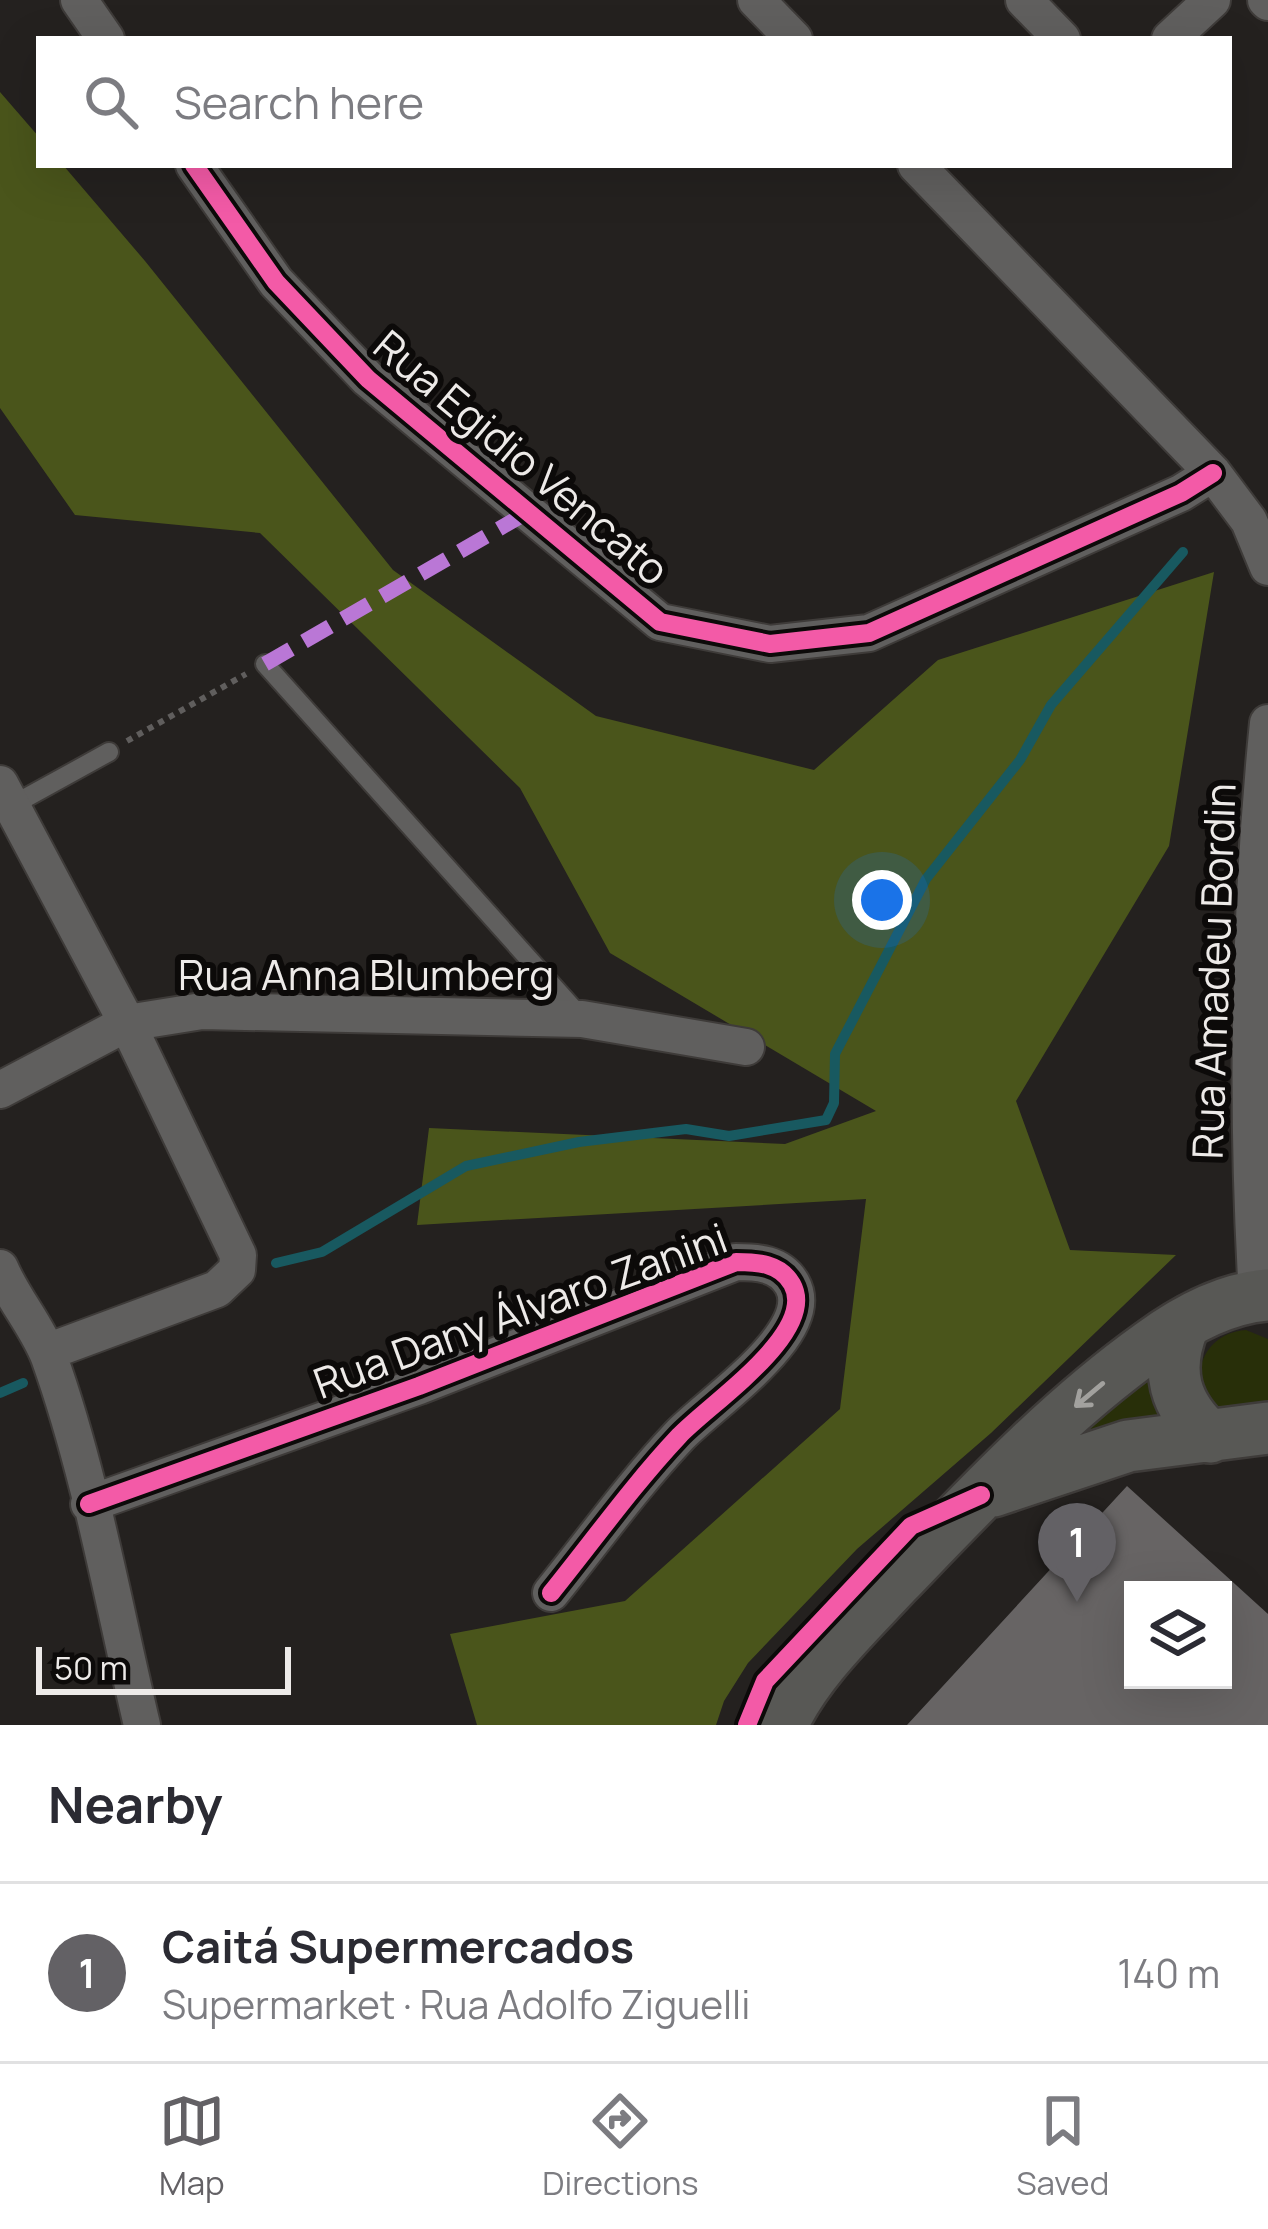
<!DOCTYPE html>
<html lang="en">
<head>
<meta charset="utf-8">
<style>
	body { margin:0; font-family:Manrope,sans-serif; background:#f2f2f3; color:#2b2b33 }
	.controls { position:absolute; right:36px; bottom:36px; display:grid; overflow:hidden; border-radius:0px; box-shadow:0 12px 48px #0002 }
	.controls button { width:108px; height:108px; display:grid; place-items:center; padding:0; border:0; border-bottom:3px solid #e1e1e2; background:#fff; color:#2b2b33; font:60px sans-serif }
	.scale { position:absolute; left:36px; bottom:30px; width:255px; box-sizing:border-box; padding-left:12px; border:6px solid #edeae8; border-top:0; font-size:33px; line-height:42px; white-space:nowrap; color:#edeae8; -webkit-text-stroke:9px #0c0a09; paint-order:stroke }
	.you { position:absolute; left:882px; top:900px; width:42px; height:42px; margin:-30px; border:9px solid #fff; border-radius:50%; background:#1a73e8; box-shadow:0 0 0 18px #1a73e833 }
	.badge { display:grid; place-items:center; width:78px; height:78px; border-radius:50%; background:#636165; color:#fff; font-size:39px; font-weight:700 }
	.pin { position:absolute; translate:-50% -99px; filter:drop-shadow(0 3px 6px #0008) }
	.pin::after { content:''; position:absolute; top:63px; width:42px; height:36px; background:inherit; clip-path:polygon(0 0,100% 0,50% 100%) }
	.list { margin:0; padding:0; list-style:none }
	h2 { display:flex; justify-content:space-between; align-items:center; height:156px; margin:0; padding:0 48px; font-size:51px }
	h2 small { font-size:39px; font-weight:400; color:#7c7c81 }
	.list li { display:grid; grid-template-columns:78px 1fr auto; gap:36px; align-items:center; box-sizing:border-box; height:180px; padding:0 48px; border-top:3px solid #e1e1e2 }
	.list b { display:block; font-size:45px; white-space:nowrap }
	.list p { margin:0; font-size:39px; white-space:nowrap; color:#7c7c81 }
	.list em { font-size:39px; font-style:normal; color:#7c7c81 }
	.icon { flex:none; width:66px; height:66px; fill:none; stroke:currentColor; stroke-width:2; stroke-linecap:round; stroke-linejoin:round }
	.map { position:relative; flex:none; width:1268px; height:1725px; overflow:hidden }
	.search { position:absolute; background:#fff; box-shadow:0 12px 48px #0002; left:36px; right:36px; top:36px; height:132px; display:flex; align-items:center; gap:30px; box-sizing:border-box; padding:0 42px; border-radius:0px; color:#7c7c81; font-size:45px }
	.sheet { height:336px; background:#fff }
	nav { display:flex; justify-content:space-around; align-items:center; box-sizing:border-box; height:168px; border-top:3px solid #e1e1e2; background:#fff; font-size:33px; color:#7c7c81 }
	nav a { display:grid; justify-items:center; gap:6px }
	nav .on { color:#636165 }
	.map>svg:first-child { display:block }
</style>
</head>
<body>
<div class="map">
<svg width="1268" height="1725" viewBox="0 0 1268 1725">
	<rect width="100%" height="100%" fill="#24211f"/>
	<path fill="#282f09" d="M 1246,1330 L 1268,1339 L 1268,1404 C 1257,1406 1239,1412 1228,1411 C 1186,1403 1191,1334 1246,1330 Z
		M 1147,1361 L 1167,1426 L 1120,1428 L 1047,1440 Z"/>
	<path fill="#4a551b" d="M 0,92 L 39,137 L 39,165 L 63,165 L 145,261 L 393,570 L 596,716 L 814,770 L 938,660 L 1214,572 L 1169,846 L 1016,1101 L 1070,1250 L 1176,1255 L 991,1433 L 857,1549 L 748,1663 L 724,1701 L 716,1725 L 477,1725 L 450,1634 L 625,1601 L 840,1409 L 866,1199 L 417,1225 L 429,1128 L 785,1144 L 876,1111 L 610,953 L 520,788 L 260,533 L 75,515 L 0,408 Z"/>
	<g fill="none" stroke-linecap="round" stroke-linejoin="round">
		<path stroke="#185960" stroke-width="10" d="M 276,1263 L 322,1252 L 466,1166 L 579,1142 L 686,1129 L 729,1136 L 826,1120 L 834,1103 L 835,1054 L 926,879 L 1020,760 L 1051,705 L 1183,552
			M 0,1393 L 23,1383"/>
	</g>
	<path fill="#676464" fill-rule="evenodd" d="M 1127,1486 L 1268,1614 L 1268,1725 L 907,1725 ZM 1133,1590 L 1223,1590 L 1223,1680 L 1133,1680 Z"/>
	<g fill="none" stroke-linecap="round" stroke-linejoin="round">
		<defs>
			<path id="service" d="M 265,664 L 579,1015
				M 11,806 L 109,752"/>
			<path id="minor" d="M 79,0 L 106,39
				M 756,0 L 794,39
				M 1024,0 L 1062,39
				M 1266,0 L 1268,2
				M 1170,39 L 1212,0
				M 194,165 L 276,282 L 368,379 L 660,622 L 770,644 L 869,633 L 1181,493 L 1213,473
				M 916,165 L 1213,473 L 1249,521 L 1268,567
				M 0,784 L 127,1023 L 238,1255 L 237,1270 L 217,1289 L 47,1352
				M 0,1090 L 127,1023 L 202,1011 L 582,1019 L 746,1047
				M 0,1268 C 13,1299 37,1326 49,1357 C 91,1475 113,1603 142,1725
				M 1257,1296 C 1246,1107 1249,912 1268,723
				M 89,1504 L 419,1386 L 736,1262 C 757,1262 780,1263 792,1284 C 819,1332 709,1404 679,1436 C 633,1485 593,1541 551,1593"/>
			<path id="secondary" d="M 1183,1326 C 1165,1371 1174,1405 1210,1437
				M 993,1491 L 1128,1446 L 1268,1428
				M 782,1725 C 806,1672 856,1625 896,1582 C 976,1499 1057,1412 1151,1345 C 1185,1320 1226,1298 1268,1295"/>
		</defs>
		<use href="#service" stroke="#3e3b39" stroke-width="22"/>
		<use href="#minor" stroke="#3e3b39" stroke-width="40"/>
		<use href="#secondary" stroke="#3e3b39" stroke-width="56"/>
		<path stroke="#605e5d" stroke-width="6" stroke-dasharray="6 6" stroke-linecap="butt" d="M 127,741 L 246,674"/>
		<use href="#service" stroke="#605f5e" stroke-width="18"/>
		<use href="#minor" stroke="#605f5e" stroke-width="36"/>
		<use href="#secondary" stroke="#585855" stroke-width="51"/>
		<path stroke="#ba77d6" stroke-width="15" stroke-dasharray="30 15" stroke-linecap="butt" d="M 265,664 L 528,512"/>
		<defs>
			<path id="cycleway" d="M 194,165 L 276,282 L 368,379 L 660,622 L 770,644 L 869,633 L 1181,493 L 1213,473
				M 89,1504 L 419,1386 L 736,1262 C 757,1262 780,1263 792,1284 C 819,1332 709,1404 679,1436 C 633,1485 593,1541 551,1593
				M 747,1725 L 765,1681 L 911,1526 L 981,1495"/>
		</defs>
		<use href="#cycleway" stroke="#0c0a09" stroke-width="26"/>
		<use href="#cycleway" stroke="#f35aa7" stroke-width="18"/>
	</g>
	<defs><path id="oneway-shaft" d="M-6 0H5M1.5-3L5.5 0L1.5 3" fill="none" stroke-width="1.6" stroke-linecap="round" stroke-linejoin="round" transform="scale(3)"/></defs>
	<use stroke="#a2a19e" href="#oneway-shaft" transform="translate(1089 1395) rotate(140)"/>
	<g text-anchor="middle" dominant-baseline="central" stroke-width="12" stroke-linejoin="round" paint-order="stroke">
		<g font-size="42" fill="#edeae8" stroke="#0c0a09">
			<text transform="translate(522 457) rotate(40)">Rua Egidio Vencato</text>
			<text transform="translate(1213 971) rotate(-88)">Rua Amadeu Bordin</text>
			<text x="366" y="974">Rua Anna Blumberg</text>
			<text transform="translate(520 1310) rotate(-20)">Rua Dany Álvaro Zanini</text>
		</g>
	</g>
</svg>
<div class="controls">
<button><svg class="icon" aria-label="layers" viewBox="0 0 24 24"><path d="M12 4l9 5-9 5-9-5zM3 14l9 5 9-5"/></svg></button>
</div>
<div class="scale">50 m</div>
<div class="you"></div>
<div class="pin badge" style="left:1077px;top:1602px">1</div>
<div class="search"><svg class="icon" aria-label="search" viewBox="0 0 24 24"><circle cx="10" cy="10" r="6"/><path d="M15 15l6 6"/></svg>Search here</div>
</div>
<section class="sheet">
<h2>Nearby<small></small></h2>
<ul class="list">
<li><span class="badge">1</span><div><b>Caitá Supermercados</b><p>Supermarket · Rua Adolfo Ziguelli</p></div><em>140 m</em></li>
</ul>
</section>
<nav>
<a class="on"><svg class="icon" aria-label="map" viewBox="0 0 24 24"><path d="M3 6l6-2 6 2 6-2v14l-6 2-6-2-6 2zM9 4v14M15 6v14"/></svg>Map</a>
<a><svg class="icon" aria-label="directions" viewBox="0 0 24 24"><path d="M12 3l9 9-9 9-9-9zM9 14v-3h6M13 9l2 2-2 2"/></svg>Directions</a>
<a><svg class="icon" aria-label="saved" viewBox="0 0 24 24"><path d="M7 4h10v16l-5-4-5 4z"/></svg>Saved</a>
</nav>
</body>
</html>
